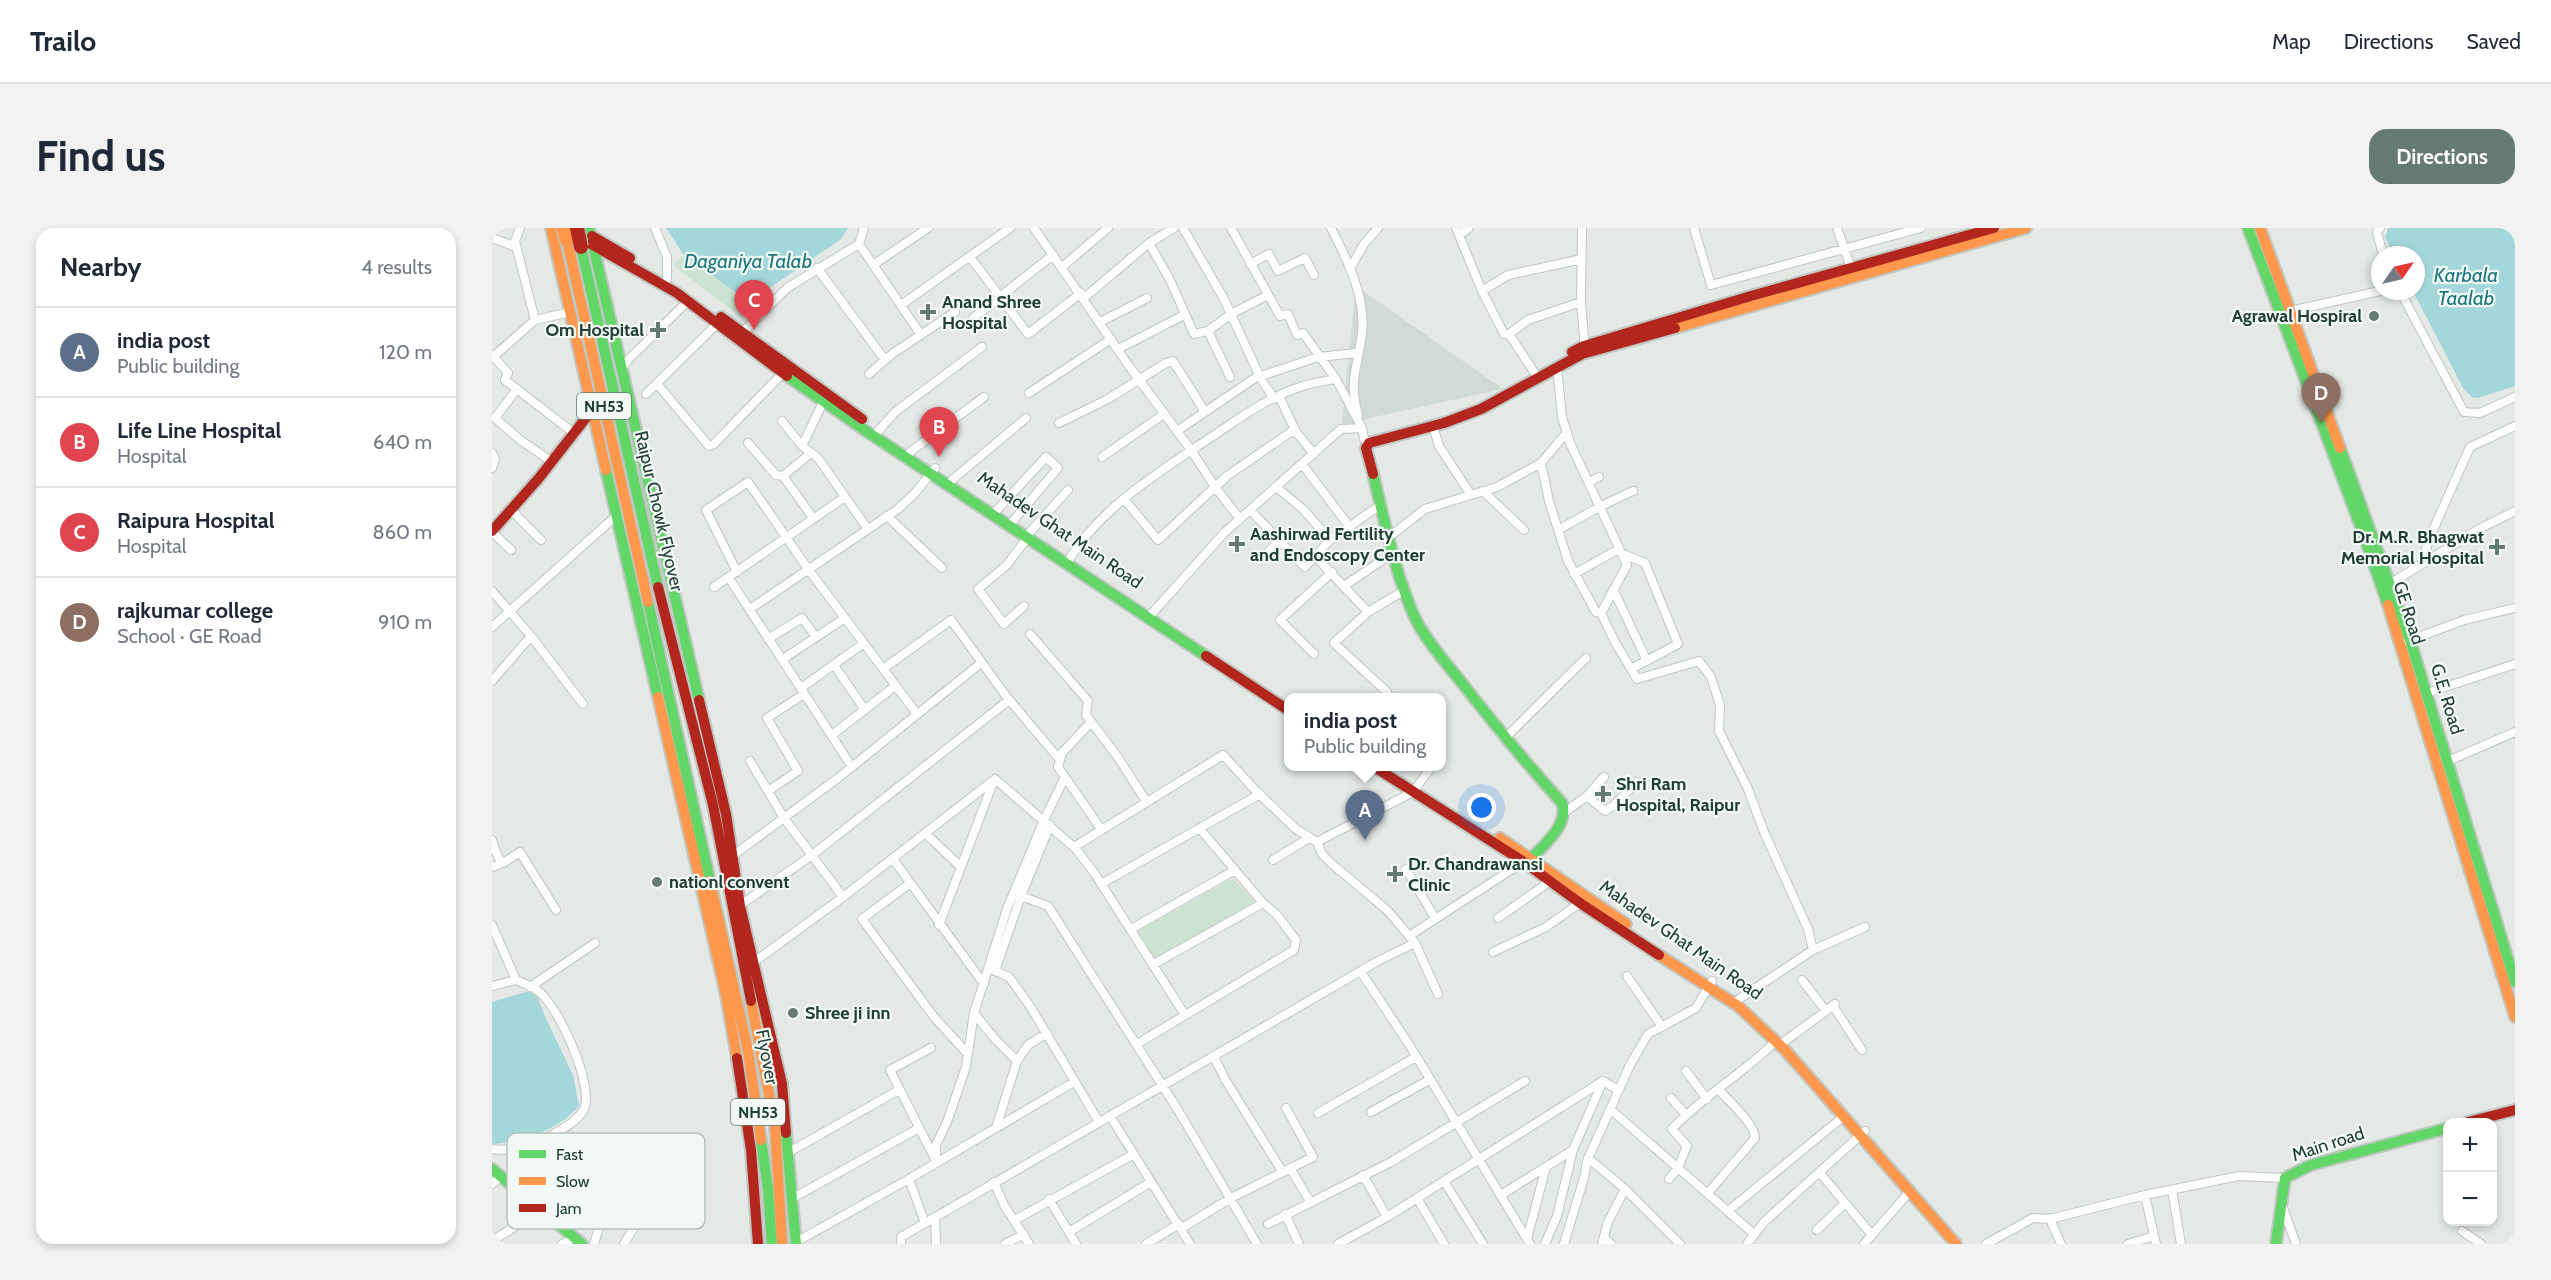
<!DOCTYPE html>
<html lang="en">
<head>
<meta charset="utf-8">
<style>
	body { margin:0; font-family:Cabin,sans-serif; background:#f2f2f3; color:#1f2937 }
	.controls { position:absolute; right:18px; bottom:18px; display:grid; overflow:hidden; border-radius:12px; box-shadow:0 3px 9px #0003 }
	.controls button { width:54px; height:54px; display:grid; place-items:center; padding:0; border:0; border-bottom:2px solid #e0e1e3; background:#fff; color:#1f2937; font:30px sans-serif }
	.compass { position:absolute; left:1879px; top:18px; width:54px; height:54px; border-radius:50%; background:#fff; box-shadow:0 3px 9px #0003; rotate:56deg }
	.you { position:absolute; left:990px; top:580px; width:21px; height:21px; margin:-15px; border:4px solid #fff; border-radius:50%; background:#1a73e8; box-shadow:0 0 0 9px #1a73e833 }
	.badge { display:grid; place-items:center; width:39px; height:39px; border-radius:50%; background:#657a72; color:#fff; font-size:20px; font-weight:700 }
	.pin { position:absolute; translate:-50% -50px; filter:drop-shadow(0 2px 3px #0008) }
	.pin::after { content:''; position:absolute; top:32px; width:21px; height:18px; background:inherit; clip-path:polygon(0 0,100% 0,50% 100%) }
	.popup { position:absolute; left:792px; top:465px; width:162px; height:78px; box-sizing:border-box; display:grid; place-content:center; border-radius:12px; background:#fff; filter:drop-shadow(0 2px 4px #0005); font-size:20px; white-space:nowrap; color:#747a83 }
	.popup b { font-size:22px; color:#1f2937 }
	.popup::after { content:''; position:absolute; left:50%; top:100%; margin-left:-12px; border:12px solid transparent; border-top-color:#fff }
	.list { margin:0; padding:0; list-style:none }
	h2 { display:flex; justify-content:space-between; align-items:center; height:78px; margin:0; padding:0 24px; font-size:26px }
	h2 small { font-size:20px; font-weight:400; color:#747a83 }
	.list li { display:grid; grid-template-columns:39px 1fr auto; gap:18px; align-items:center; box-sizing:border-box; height:90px; padding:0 24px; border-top:2px solid #e0e1e3 }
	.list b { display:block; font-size:22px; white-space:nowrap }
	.list p { margin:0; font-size:20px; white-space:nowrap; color:#747a83 }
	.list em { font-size:20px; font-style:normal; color:#747a83 }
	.map { position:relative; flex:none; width:2023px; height:1016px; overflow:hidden; border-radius:18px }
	header { display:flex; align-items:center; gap:36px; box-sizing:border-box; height:84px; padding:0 30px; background:#fff; border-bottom:2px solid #e0e1e3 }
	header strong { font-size:28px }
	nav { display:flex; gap:33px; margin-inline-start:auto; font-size:21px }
	.intro { display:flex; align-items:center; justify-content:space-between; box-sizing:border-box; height:144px; padding:0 36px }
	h1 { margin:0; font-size:42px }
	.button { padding:15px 27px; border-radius:18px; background:#657a72; color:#fff; font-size:21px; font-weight:700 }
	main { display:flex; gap:36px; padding:0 36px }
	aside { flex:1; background:#fff; border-radius:18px; box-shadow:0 3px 9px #0003 }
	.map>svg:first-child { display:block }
</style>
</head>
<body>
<header>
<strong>Trailo</strong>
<nav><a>Map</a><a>Directions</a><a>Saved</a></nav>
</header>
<div class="intro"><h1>Find us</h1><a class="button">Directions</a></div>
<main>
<aside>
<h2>Nearby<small>4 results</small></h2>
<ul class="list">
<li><span class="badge" style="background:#5c6f8a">A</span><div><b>india post</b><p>Public building</p></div><em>120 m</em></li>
<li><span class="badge" style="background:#e0444e">B</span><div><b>Life Line Hospital</b><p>Hospital</p></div><em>640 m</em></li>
<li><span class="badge" style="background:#e0444e">C</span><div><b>Raipura Hospital</b><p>Hospital</p></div><em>860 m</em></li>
<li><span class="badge" style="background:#8d6e63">D</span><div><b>rajkumar college</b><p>School · GE Road</p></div><em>910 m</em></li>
</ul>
</aside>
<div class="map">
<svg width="2023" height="1016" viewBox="0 0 2023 1016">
	<rect width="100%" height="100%" fill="#e4e9e6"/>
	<path fill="#d1dbd6" d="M 864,58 L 1011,161 L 878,190 L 849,201 Z"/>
	<path fill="#cce3d1" d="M 192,26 L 262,79 L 251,91 L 181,37 Z
		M 741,650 L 764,675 L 663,731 L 646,703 Z"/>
	<path fill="#a3d7d9" d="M 174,0 L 356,0 L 349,11 L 260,72 L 251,70 L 191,26 Z
		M 1896,0 L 2023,0 L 2023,158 L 1986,170 L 1980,169 L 1971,160 L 1921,63 L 1924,63 L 1924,27 L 1901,27 L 1893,9 Z
		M 37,763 L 46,770 L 54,791 L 81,847 L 87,878 C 66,902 31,914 0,916 L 0,774 Z"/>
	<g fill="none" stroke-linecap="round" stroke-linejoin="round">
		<defs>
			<path id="street" d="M 28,0 L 23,13 L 43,92
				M 163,0 L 175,29 L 175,51
				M 542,0 L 637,138 L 699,222 L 723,259 L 748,291
				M 691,0 L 732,71 L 768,149 L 782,171
				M 739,0 L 788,88 L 796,86 L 805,107 L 811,105 L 844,151 L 870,200
				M 839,0 C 855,31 874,69 870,105 C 866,140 856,150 866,187
				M 964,0 L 967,7 L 976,1
				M 1090,0 L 1089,74 L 1093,121
				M 1202,0 L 1219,57 L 1429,0
				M 1345,0 L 1359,40
				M 1888,0 L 1885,4 L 1891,27
				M 967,7 L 990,63
				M 0,10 L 24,19
				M 657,15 L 678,52 L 702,106 L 716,103 L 739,86 L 774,68
				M 367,16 L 429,107
				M 478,29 L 536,106 L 589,65
				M 758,36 L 777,26 L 786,43 L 813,30 L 822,47
				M 381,37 L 436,0
				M 570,39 L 616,0
				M 859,39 L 872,16 L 886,0
				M 325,40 L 393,132
				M 1908,63 L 1972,184 L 1988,185 L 2023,169
				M 592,70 L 657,15 L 682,0
				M 1089,74 L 1036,92 L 1017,106 L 1012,106 L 990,63 L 1016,47 L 1090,31
				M 409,77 L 518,0
				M 1798,83 L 1888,63
				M 481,90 L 561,27
				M 608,94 L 655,70
				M 716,103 L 738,149
				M 1017,106 L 1042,144
				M 247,108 L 295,60 L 367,16 L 372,0
				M 626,121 L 692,87
				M 0,127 L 16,145 L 13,152 L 83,206
				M 2,128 L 43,92 L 78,84
				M 1065,139 L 1070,189 L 1078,215 L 1135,337 L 1109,385
				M 130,141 L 137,131 L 196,73
				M 377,146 L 400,126 L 463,84
				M 166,157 L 217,218 L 222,216 L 291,145
				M 25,161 L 3,190 L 27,211 L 60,234
				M 537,165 L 619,111
				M 154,166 L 226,95
				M 787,168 L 804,204 L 822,226
				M 290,193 L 310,218 L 326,230 L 375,300
				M 567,195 L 616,171 L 674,135 L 681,133 L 713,184
				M 941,198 L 947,218 L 979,267
				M 685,203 L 763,150 L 826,129 L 865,125
				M 382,208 L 403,184 L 490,119
				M 256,215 L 284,247 L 291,248 L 321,290
				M 310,218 L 333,170
				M 418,224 L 492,169
				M 0,225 L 3,231 L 0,240
				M 610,229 L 672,186
				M 1049,235 L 1057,273 L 1076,333 L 1104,384 L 1109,385 L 1123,414 L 1145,451 L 1207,433 L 1219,449 L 1228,477 L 1227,503 L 1256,561 L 1272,604 L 1316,701 L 1321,722
				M 810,236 L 857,298
				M 291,248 L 319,225
				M 460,252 L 534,190
				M 1097,254 L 1107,249
				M 784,259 L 811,281 L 838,312
				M 991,263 L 1032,302
				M 632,271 L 666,312 L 735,248 L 803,201
				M 19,282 L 49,312
				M 505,282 L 554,229 L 566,240 L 521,293
				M 758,282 L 813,339 L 838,312 L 887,278
				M 395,288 L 450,340
				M 1066,302 L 1109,278 L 1141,263
				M 0,304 L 19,322
				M 538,304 L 576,262
				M 897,309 L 933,281 L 1005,259 L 1049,235 L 1075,204
				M 1129,325 L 1153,335 L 1186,416 L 1139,441
				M 773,327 L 788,312
				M 823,328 L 876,384
				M 1930,335 L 1937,311 L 1978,219 L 2023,198
				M 574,336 C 608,279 667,244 721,208 C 748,190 776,169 808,159 C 819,155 832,153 844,151
				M 245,344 L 214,282 L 256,254 L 316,341 L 425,486
				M 1082,346 L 1127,321
				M 237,350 L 360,539
				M 1896,357 L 1987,301 L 2023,283
				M 852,358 L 901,325
				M 222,359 L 353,269
				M 0,363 L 39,408 L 91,476
				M 1122,363 L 1155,433
				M 532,378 L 512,396 L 486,361 L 515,337 L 535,310
				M 258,381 L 406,281 L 423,265 L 443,240
				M 656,390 L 732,305 L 849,201 L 870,200 L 872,211 L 877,215
				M 0,399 L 124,288
				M 538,406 L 596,473 L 594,487 L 625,528 L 654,573
				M 276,411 L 310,390 L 324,409
				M 1916,413 L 1972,392 L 2023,380
				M 822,426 L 788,392 L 840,344
				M 291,431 L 353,390
				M 342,437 L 373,482
				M 391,441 L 459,392 L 514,468 L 568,532
				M 0,453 L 39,408
				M 309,460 L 372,415
				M 1935,465 L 2023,436
				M 897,470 L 895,464 L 842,415 L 876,384 L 908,365
				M 599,494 L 570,525 L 566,539 L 609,601
				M 340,507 L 403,458
				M 1013,510 L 1094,430
				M 258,533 L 292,590 L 351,669 L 503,551 L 584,621 L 603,646 L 693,787
				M 1956,533 L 2023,504
				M 276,563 L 306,543 L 275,490 L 312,466
				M 1095,568 L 1113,583 L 1121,578 L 1145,554
				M 1073,584 L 1095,568 L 1112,549
				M 434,606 L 469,639
				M 0,612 L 6,629 L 11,635 L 0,639
				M 825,614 L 921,564 L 940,538
				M 582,619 L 731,527 L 764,563 L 804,601 L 825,614 L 830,626 L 840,636 L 896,683 L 923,715 L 946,766
				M 239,629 L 346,550 L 489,435
				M 401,631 L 492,756
				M 781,632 L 817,610
				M 11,635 L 28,624 L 64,682
				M 914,641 L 943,690
				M 417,656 L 370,691 L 442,789 L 475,825
				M 609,656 L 768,566
				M 529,668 L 556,678 L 686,882 L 765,1016
				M 244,680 L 319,628 L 517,472
				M 1006,690 L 1057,654
				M 0,697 L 24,752 C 31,755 39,758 45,762 C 65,775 105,861 91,883 C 84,894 69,902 58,908 C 40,917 20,924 0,921
				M 447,697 L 502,552
				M 639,701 L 743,642
				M 917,708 L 1025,638
				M 1001,724 L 1054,699 L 1088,675
				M 662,736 L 771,675 L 708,601
				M 258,737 L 351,669
				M 497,740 L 517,749 L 538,778 L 607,894
				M 503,743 L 529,668 L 558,597
				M 869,744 L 918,818 L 1038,1016
				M 1135,748 L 1170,799
				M 1310,752 L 1334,783 L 1343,776
				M 0,758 L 24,752
				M 38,759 L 103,715
				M 1247,771 L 1321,722 L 1373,699
				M 1341,778 L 1370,822
				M 482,785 L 502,810 L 525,833
				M 1293,813 L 1334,783
				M 645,816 L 802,722 L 804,712 L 785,687 L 771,675
				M 439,820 L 398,842 L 443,931
				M 722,829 L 734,853 L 790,943
				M 1194,843 L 1215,871
				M 1111,853 L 1126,862
				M 1179,870 L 1194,887
				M 1118,881 L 1262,1006
				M 879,884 L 937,852
				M 826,885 L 924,829
				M 618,888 L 698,1016
				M 504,900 L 525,833 L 536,817 L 555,805
				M 297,924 L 407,862
				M 1096,930 L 1133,961 L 1188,1016
				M 444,934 L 444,917 L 455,894 L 474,839 L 482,785 L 515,681 L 552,592 L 573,549
				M 798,940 L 819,975
				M 1328,945 L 1380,1007
				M 871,947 L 895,989
				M 417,951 L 433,995
				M 1177,951 L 1186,940 L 1195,918 L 1180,901 C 1211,868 1252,845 1284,813
				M 952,953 L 991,1016
				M 502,954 L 512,977 L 537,1016
				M 0,956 L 9,948
				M 1680,962 L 1689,1016
				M 1216,965 L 1263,910 C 1263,896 1237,873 1227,862
				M 1009,967 L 1081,922
				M 1653,967 L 1664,1016
				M 301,970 L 427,900
				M 925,970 L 952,1016
				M 557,971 L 584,1016
				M 1790,977 L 1804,1016
				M 1236,983 L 1352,888
				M 793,986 L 807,1016
				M 443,989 L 444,1016
				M 1559,990 L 1558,991 L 1653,967 L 1747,948 L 1793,950
				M 523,992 L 642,926
				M 62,993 L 127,916
				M 776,996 L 899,934 L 1033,853
				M 690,1000 L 739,970 L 821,929 L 794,880
				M 1325,1002 L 1353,975
				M 1970,1003 L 1989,1016
				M 577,1004 L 659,954
				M 1112,1010 L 1119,1016
				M 1035,1011 L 1054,939
				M 0,1013 L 32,993
				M 304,1014 L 417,951 L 582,854
				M 70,1016 L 82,1010
				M 102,1016 L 117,966 L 142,934
				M 132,1016 L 162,966
				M 409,1016 L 409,1009 L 886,733 L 923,715
				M 513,1016 L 532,1006
				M 654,1016 L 687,996
				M 846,1016 L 895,989 L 1111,853
				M 1053,1016 L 1065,988 L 1081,922 L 1111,853
				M 1072,1016 L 1092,950 L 1095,933 L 1138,837 L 1156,806 L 1204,780 L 1220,753
				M 1110,1016 L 1116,994 L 1133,961
				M 1255,1016 L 1273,993 L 1373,903
				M 1372,1016 L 1418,963
				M 1494,1016 L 1541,990 L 1558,991 L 1569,1016
				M 1636,1016 L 1662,1008"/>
			<path id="fast" d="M 97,0 L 207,472
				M 1756,0 L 1870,302 L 1896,377
				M 89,19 L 166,359
				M 295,148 L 374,203 L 714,428
				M 1848,220 L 1918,412 L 2023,754
				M 114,242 L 166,469
				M 881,246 C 893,294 903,347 924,392 C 936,415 954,435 970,455 C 1002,496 1035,536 1070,575 C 1078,598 1048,620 1034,636
				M 156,374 L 218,653
				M 294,905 L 304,1016
				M 269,912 L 276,960 L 280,1016
				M 0,941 L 90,1016
				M 1784,1016 L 1793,950 L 1819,937 L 1956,900"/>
			<path id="slow" d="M 59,0 L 114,242
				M 1768,0 L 1848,220
				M 75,12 L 156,374
				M 1183,100 L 1534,0
				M 1896,377 L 2023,789
				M 166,469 L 234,767 L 245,830
				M 1008,610 L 1134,696
				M 218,653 L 256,823 L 269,912
				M 1167,727 L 1246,778 L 1293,822 L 1464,1016
				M 259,773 L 283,897 L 290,1016"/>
			<path id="jam" d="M 100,8 L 138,30
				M 99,16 L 185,65 L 295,148
				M 229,89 L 370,191
				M 1080,124 L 1092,118 L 1259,68 L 1502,0
				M 881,246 L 874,220 L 877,215 L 952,195 L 989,181 L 1090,126 L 1183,100
				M 0,303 L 47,250 L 100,182
				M 166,359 L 221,577 L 259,773
				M 714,428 L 796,482
				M 207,472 L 234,586 L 248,678 L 290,856 L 294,905
				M 881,538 L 1029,632 L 1088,675 L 1167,727
				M 245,830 L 259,922 L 266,1016
				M 1976,894 L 2023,882"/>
		</defs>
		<use href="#street" stroke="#c1c6c3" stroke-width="10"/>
		<use href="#fast" stroke="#bfc7c3" stroke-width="14"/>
		<use href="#slow" stroke="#bfc7c3" stroke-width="14"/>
		<use href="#jam" stroke="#bfc7c3" stroke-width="14"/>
		<use href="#street" stroke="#fbfcfb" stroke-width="8"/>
		<use href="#fast" stroke="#63d668" stroke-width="10"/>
		<use href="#slow" stroke="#ff974d" stroke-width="10"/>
		<use href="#jam" stroke="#b3261e" stroke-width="10"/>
		<defs>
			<path id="slow-bridge" d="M 72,0 L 75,12"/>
			<path id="jam-bridge" d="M 85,0 L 89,19"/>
		</defs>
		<use href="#slow-bridge" stroke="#bcc5c2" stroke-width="16" stroke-linecap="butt"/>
		<use href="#jam-bridge" stroke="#bcc5c2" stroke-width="16" stroke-linecap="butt"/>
		<use href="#slow-bridge" stroke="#ff974d" stroke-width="14"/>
		<use href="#jam-bridge" stroke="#b3261e" stroke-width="14"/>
	</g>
	<g fill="#657a72" stroke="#f2f9f5" stroke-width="2">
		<path d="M433 75h6v6h6v6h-6v6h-6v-6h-6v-6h6z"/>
		<circle cx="1882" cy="88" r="6"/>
		<path d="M163 93h6v6h6v6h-6v6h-6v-6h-6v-6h6z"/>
		<path d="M742 307h6v6h6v6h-6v6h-6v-6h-6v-6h6z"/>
		<path d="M2002 310h6v6h6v6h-6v6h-6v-6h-6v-6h6z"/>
		<path d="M1108 557h6v6h6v6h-6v6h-6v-6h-6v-6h6z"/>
		<path d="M900 637h6v6h6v6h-6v6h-6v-6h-6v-6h6z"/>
		<circle cx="165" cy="654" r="6"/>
		<circle cx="301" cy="785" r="6"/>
	</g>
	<g text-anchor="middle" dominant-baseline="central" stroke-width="4.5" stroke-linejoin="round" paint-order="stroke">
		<g fill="#f2f9f5" stroke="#60766d" stroke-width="1.5">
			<rect x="85" y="165" width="54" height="26" rx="4.5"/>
			<rect x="239" y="871" width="54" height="26" rx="4.5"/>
		</g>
		<g font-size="16" font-weight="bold" fill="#213e33">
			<text x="112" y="178">NH53</text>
			<text x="266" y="884">NH53</text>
		</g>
		<g font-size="18" font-weight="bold" fill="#213e33" stroke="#f2f9f5" text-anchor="start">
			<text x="450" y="74">Anand Shree<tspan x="450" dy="21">Hospital</tspan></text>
			<text x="1870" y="88" text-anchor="end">Agrawal Hospiral</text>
			<text x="152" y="102" text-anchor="end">Om Hospital</text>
			<text x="758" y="306">Aashirwad Fertility<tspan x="758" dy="21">and Endoscopy Center</tspan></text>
			<text x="1992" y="309" text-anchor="end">Dr. M.R. Bhagwat<tspan x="1992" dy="21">Memorial Hospital</tspan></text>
			<text x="1124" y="556">Shri Ram<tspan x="1124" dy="21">Hospital, Raipur</tspan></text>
			<text x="916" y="636">Dr. Chandrawansi<tspan x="916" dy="21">Clinic</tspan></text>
			<text x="177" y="654">nationl convent</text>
			<text x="313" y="785">Shree ji inn</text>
		</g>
		<g font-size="18" fill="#213e33" stroke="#f2f9f5">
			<text transform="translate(167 283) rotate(77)">Raipur Chowk Flyover</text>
			<text transform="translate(568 302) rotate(34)">Mahadev Ghat Main Road</text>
			<text transform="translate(1917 385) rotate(72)">GE Road</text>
			<text transform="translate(1955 471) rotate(73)">G.E. Road</text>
			<text transform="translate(1189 712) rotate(35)">Mahadev Ghat Main Road</text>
			<text transform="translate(275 829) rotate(79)">Flyover</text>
			<text transform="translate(1836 916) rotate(-18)">Main road</text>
		</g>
		<g font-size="20" font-style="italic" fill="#18757c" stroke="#f2f9f5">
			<text x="256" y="33">Daganiya Talab</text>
			<text x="1974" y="47">Karbala<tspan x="1974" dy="23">Taalab</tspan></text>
		</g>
	</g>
	<rect x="15" y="905" width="198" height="96" rx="9" fill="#f2f9f5" stroke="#b3c1bb" stroke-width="1.5"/>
	<rect x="27" y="922" width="27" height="8" fill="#63d668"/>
	<rect x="27" y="949" width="27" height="8" fill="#ff974d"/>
	<rect x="27" y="976" width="27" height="8" fill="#b3261e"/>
	<g font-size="16" fill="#213e33">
		<text x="64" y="932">Fast</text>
		<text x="64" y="959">Slow</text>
		<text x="64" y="986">Jam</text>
	</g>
</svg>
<div class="controls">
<button>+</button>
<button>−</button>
</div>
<svg class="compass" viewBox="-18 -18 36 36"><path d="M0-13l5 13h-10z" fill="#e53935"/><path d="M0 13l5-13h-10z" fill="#747a83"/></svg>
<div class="you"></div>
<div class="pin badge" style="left:873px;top:612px;background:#5c6f8a">A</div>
<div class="popup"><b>india post</b>Public building</div>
<div class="pin badge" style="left:447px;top:229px;background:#e0444e">B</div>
<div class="pin badge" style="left:262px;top:102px;background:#e0444e">C</div>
<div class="pin badge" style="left:1829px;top:195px;background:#8d6e63">D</div>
</div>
</main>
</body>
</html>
